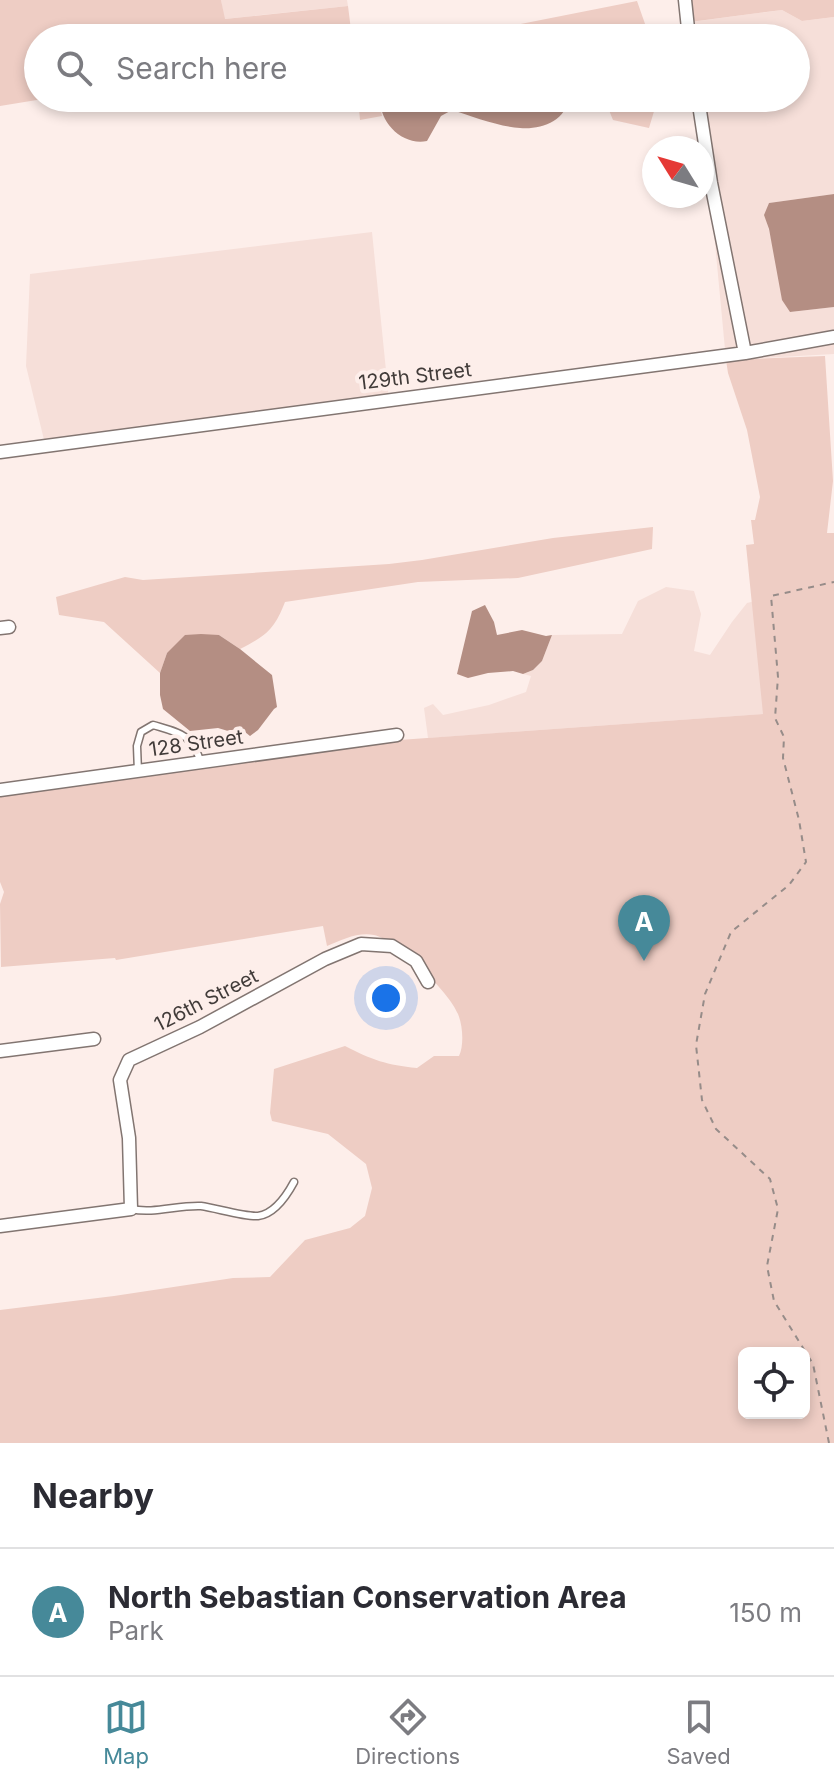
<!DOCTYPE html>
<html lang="en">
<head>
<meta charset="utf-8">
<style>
	body { margin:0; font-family:Inter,sans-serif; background:#f2f2f3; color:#2b2b33 }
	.controls { position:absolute; right:24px; bottom:24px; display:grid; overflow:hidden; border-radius:12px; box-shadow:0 4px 12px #0003 }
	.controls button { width:72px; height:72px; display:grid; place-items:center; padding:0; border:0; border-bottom:2px solid #e1e1e2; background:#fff; color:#2b2b33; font:40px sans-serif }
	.compass { position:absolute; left:642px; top:136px; width:72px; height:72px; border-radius:50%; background:#fff; box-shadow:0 4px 12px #0003; rotate:307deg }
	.you { position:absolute; left:386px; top:998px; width:28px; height:28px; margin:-20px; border:6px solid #fff; border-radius:50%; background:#1a73e8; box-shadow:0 0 0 12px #1a73e833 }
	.badge { display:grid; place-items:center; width:52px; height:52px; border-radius:50%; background:#468999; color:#fff; font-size:26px; font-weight:700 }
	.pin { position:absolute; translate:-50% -66px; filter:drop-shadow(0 2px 4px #0008) }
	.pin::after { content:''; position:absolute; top:42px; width:28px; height:24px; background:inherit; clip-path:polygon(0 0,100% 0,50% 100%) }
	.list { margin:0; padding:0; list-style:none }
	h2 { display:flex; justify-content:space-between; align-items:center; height:104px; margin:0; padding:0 32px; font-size:34px }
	h2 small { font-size:26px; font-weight:400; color:#7c7c81 }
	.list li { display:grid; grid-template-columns:52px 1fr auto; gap:24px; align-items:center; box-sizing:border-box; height:128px; padding:0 32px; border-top:2px solid #e1e1e2 }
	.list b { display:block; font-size:30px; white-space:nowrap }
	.list p { margin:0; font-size:26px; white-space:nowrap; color:#7c7c81 }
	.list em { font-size:26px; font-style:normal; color:#7c7c81 }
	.icon { flex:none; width:44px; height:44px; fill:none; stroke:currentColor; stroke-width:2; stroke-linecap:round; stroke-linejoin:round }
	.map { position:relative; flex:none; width:834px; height:1443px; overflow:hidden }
	.search { position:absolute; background:#fff; box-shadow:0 4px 12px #0003; left:24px; right:24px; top:24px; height:88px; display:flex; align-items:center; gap:20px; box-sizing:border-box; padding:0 28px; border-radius:44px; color:#7c7c81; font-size:30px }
	.sheet { height:232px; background:#fff }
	nav { display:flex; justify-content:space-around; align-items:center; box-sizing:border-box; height:112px; border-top:2px solid #e1e1e2; background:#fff; font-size:22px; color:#7c7c81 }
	nav a { display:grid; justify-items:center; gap:4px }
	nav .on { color:#468999 }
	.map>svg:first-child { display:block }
</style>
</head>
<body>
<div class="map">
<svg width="834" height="1443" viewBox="0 0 834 1443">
	<rect width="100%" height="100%" fill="#fdeeea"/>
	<path fill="#f6dfd9" d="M 221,0 L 347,0 L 348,6 L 224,19 Z
		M 782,10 L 802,21 L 834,17 L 834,194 L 769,203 L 765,215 L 790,312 L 834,307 L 834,354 L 726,360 L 710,190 L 698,98 L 796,98 L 796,38 L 690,38 L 691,22 Z
		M 372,232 L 389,400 L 306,419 L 275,418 L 47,452 L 26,366 L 30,274 Z
		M 666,587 L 694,591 L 701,614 L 694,651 L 710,655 L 732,622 L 747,603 L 763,599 L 779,713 L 428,738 L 424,708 L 433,704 L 443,715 L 489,705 L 526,692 L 531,676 L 523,674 L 533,670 L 542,661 L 552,635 L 622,634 L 638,601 Z"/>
	<path fill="#eecdc4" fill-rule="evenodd" d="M 0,0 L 221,0 L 225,19 L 348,6 L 352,38 L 38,38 L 38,98 L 49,98 L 0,106 Z
		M 687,0 L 834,0 L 834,17 L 802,21 L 782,10 L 690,22 Z
		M 637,1 L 650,38 L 449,38 Z
		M 358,98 L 380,98 L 379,101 L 382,116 L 360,120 Z
		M 604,98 L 658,98 L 649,128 L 613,120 Z
		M 825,356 L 833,481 L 827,533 L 834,533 L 834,1443 L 0,1443 L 0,1310 L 114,1296 L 233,1278 L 270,1277 L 305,1240 L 350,1228 L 365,1216 L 372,1188 L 366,1164 L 328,1134 L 272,1121 L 270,1113 L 274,1069 L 345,1046 C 372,1060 387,1065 417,1068 L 434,1056 L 459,1056 C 464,1046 463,1026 458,1014 C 450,993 397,940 374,935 C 357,932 342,940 327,946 L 323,926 L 116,960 L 115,958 L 1,967 L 0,904 L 4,892 L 0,882 L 0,785 L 344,744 L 763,714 L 746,545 L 754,544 L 751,520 L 755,520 L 760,497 L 747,430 L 728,373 L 726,360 ZM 744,1353 L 804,1353 L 804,1413 L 744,1413 Z
		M 653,527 L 652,549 L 518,578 L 418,582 L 285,602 C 274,630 267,635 240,649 L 219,635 L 167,653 L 160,673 L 104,622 L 59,615 L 56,597 L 125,577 L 143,580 L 389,564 L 422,560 L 553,538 Z"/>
	<path fill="#b48e83" d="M 380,98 L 568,98 C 567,121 540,130 520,128 C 500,127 471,116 452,110 L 441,116 L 427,141 C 402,146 379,122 380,98 Z
		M 834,194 L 834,307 L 790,312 L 782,300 L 769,229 L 764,215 L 769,203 Z
		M 485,605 L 494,622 L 497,635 L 522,630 L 546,636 L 552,635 L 542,661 L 533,670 L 523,674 L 513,671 L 488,673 L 468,678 L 457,674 L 472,611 Z
		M 201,634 L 219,635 L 240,649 L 272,675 L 277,707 L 274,709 L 258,730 L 250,736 L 240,728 L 228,731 L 218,728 L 190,731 L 163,709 L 160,695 L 160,673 L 167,653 L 185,635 Z"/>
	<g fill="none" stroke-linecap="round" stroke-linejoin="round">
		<defs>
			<path id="service" d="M 138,772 L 137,746 L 141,732 L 153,725 C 180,733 192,734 201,763
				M 131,1209 C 154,1214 177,1205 201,1206 C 216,1208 244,1217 258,1216 C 274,1214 287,1195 294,1182"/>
			<path id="minor" d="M 685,0 L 689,38
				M 698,98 L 711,183 L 745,353
				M 0,452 L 745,353 L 834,337
				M 0,628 L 9,627
				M 0,790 L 397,735
				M 0,1051 L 94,1039
				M 0,1226 L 131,1209 L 129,1138 L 120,1080 L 129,1060 L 200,1027 L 325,959 L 361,944 L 392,946 L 416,961 L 428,982"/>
		</defs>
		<use href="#service" stroke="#827571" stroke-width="9"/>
		<use href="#minor" stroke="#827571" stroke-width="15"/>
		<path stroke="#968c89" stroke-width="2" stroke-dasharray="6 6" stroke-linecap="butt" d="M 829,1443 L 813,1364 L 774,1301 L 767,1266 L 778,1209 L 770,1179 L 716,1129 L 702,1100 L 696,1045 L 705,994 L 731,932 L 789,885 L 806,862 L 799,820 L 783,758 L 784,737 L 775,718 L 778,677 L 771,596 L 834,582"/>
		<use href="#service" stroke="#fff" stroke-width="6"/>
		<use href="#minor" stroke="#fff" stroke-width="12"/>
	</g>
	<g text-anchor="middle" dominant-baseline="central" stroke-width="8" stroke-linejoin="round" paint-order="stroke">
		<g font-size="20" fill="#413b39" stroke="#fdeeea">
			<text transform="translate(415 376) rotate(-7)">129th Street</text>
			<text transform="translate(196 743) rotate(-8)">128 Street</text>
			<text transform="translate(206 1000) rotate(-27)">126th Street</text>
		</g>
	</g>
</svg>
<div class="controls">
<button><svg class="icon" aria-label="locate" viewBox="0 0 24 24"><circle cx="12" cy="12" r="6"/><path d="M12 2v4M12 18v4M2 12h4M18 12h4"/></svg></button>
</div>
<svg class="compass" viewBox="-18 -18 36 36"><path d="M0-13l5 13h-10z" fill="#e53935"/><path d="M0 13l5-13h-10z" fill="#7c7c81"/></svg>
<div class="you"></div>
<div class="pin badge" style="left:644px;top:961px">A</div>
<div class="search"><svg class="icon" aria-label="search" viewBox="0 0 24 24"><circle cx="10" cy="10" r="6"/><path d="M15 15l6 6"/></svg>Search here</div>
</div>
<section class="sheet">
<h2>Nearby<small></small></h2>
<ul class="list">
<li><span class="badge">A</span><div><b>North Sebastian Conservation Area</b><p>Park</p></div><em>150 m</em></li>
</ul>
</section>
<nav>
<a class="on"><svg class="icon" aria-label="map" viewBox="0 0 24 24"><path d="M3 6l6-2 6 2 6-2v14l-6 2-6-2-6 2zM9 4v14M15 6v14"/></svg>Map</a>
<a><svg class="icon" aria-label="directions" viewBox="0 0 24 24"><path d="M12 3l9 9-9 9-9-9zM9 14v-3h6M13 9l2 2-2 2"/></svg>Directions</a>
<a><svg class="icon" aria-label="saved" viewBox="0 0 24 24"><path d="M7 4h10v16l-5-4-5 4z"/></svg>Saved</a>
</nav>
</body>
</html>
